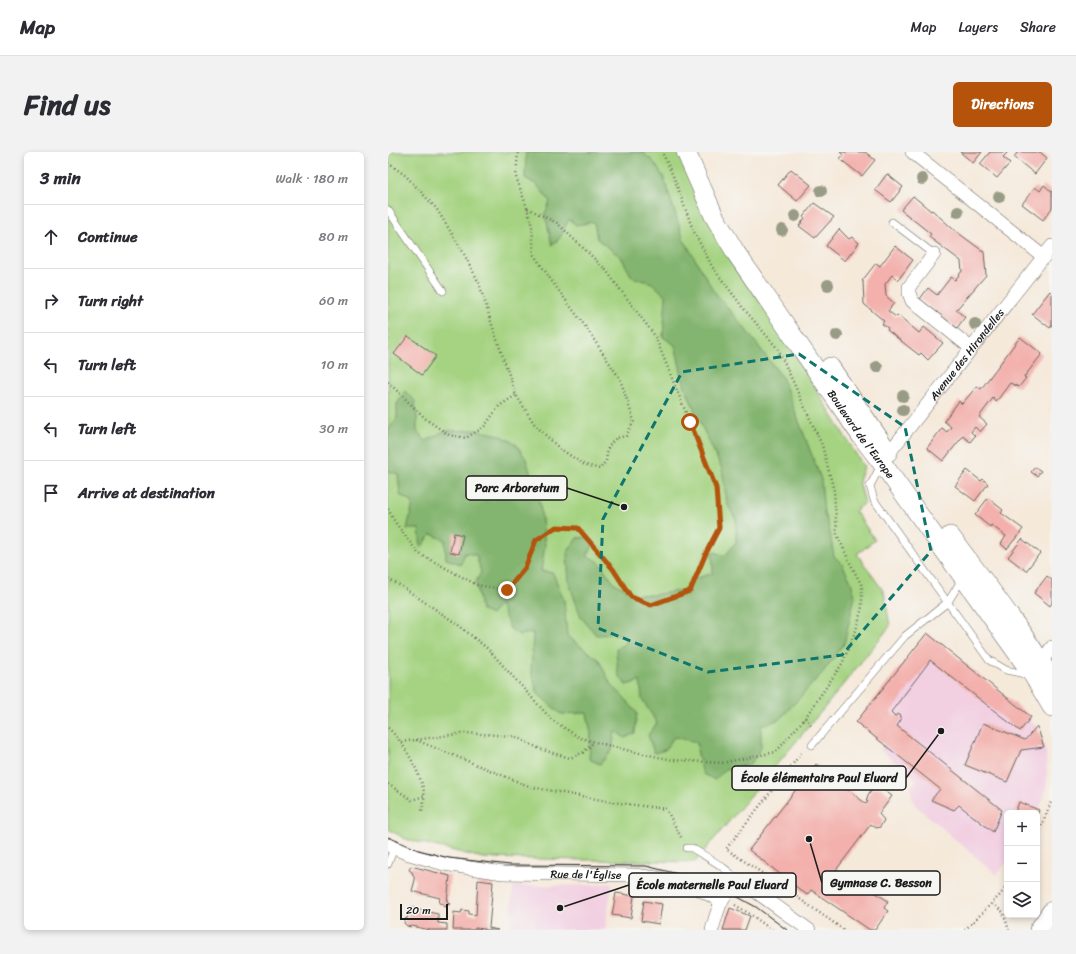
<!DOCTYPE html>
<html lang="en">
<head>
<meta charset="utf-8">
<style>
	body { margin:0; font-family:Sriracha,sans-serif; background:#f2f2f3; color:#2b2b33 }
	.controls { position:absolute; right:12px; bottom:12px; display:grid; overflow:hidden; border-radius:6px; box-shadow:0 2px 6px #0003 }
	.controls button { width:36px; height:36px; display:grid; place-items:center; padding:0; border:0; border-bottom:1px solid #e1e1e2; background:#fff; color:#2b2b33; font:20px sans-serif }
	.scale { position:absolute; left:12px; bottom:10px; width:48px; box-sizing:border-box; padding-left:4px; border:2px solid #1c1c1c; border-top:0; font-size:11px; line-height:14px; white-space:nowrap; color:#1c1c1c; -webkit-text-stroke:3px #f6f6f2; paint-order:stroke }
	.stop { position:absolute; width:12px; height:12px; margin:-9px; border:3px solid #b45309; border-radius:50%; background:#fff }
	.stop.end { background:#b45309; border-color:#fff; box-shadow:0 1px 4px #0008 }
	.list { margin:0; padding:0; list-style:none }
	h2 { display:flex; justify-content:space-between; align-items:center; height:52px; margin:0; padding:0 16px; font-size:17px }
	h2 small { font-size:13px; font-weight:400; color:#7c7c81 }
	.list li { display:grid; grid-template-columns:26px 1fr auto; gap:12px; align-items:center; box-sizing:border-box; height:64px; padding:0 16px; border-top:1px solid #e1e1e2 }
	.list b { display:block; font-size:15px; white-space:nowrap }
	.list em { font-size:13px; font-style:normal; color:#7c7c81 }
	.icon { flex:none; width:22px; height:22px; fill:none; stroke:currentColor; stroke-width:2; stroke-linecap:round; stroke-linejoin:round }
	.map { position:relative; flex:none; width:664px; height:778px; overflow:hidden; border-radius:6px }
	header { display:flex; align-items:center; gap:24px; box-sizing:border-box; height:56px; padding:0 20px; background:#fff; border-bottom:1px solid #e1e1e2 }
	header strong { font-size:19px }
	nav { display:flex; gap:22px; margin-inline-start:auto; font-size:14px }
	.intro { display:flex; align-items:center; justify-content:space-between; box-sizing:border-box; height:96px; padding:0 24px }
	h1 { margin:0; font-size:28px }
	.button { padding:10px 18px; border-radius:6px; background:#b45309; color:#fff; font-size:14px; font-weight:700 }
	main { display:flex; gap:24px; padding:0 24px }
	aside { flex:1; background:#fff; border-radius:6px; box-shadow:0 2px 6px #0003 }
	.map>svg:first-child { display:block }
</style>
</head>
<body>
<header>
<strong>Map</strong>
<nav><a>Map</a><a>Layers</a><a>Share</a></nav>
</header>
<div class="intro"><h1>Find us</h1><a class="button">Directions</a></div>
<main>
<aside>
<h2>3 min<small>Walk · 180 m</small></h2>
<ul class="list">
<li><svg class="icon" aria-label="ahead" viewBox="0 0 24 24"><path d="M12 20V5M6 11l6-6 6 6"/></svg><div><b>Continue</b></div><em>80 m</em></li>
<li><svg class="icon" aria-label="right" viewBox="0 0 24 24"><path d="M7 20v-9h11M14 6l5 5-5 5"/></svg><div><b>Turn right</b></div><em>60 m</em></li>
<li><svg class="icon" aria-label="left" viewBox="0 0 24 24"><path d="M17 20v-9H6M10 6l-5 5 5 5"/></svg><div><b>Turn left</b></div><em>10 m</em></li>
<li><svg class="icon" aria-label="left" viewBox="0 0 24 24"><path d="M17 20v-9H6M10 6l-5 5 5 5"/></svg><div><b>Turn left</b></div><em>30 m</em></li>
<li><svg class="icon" aria-label="arrive" viewBox="0 0 24 24"><path d="M6 21V4h12l-3 4 3 4H6"/></svg><div><b>Arrive at destination</b></div></li>
</ul>
</aside>
<div class="map">
<svg width="664" height="778" viewBox="0 0 664 778">
	<rect width="100%" height="100%" fill="#f6f6f2"/>
	<filter id="ink" filterUnits="userSpaceOnUse"><feTurbulence type="fractalNoise" baseFrequency=".025" numOctaves="2"/><feDisplacementMap in="SourceGraphic" scale="8" xChannelSelector="R" yChannelSelector="G"/><feConvolveMatrix kernelMatrix="1 2 1 2 8 2 1 2 1" color-interpolation-filters="sRGB"/></filter>
	<filter id="wash" filterUnits="userSpaceOnUse"><feTurbulence type="fractalNoise" baseFrequency=".012" numOctaves="4" result="noise"/><feDisplacementMap in="SourceGraphic" scale="16" xChannelSelector="R" yChannelSelector="G"/><feGaussianBlur stdDeviation="0.9" result="paint"/><feColorMatrix in="noise" values="0 0 0 0 0 0 0 0 0 0 0 0 0 0 0 0 0 1.4 0 .05"/><feComposite in="paint" operator="in"/></filter>
	<g filter="url(#wash)">
		<rect width="100%" height="100%" fill="#f5e9da"/>
		<path fill="#f2d0e2" d="M 539,481 L 643,565 L 641,568 L 649,574 L 658,601 L 659,623 L 658,637 L 649,664 L 649,661 L 619,661 L 619,710 L 609,723 L 526,652 L 522,636 L 529,628 L 492,598 L 496,593 L 468,570 Z
			M 224,731 L 217,778 L 122,778 L 125,734 L 208,733 Z"/>
		<path fill="#a5d381" stroke="#60784e" d="M 0,0 L 293,0 L 319,62 L 476,315 L 471,329 L 477,351 L 467,359 L 487,388 L 469,402 L 496,440 L 502,474 L 437,555 L 307,710 L 95,706 L 18,687 L 0,677 Z"/>
		<path fill="#84b56f" stroke="#506846" d="M 138,0 L 254,0 L 265,9 L 275,24 L 296,88 L 325,138 L 358,178 L 394,225 L 433,327 L 436,361 L 441,375 L 446,404 L 454,412 L 463,430 L 467,444 L 456,492 L 435,520 L 392,567 L 373,574 L 373,596 L 362,613 L 338,617 L 327,628 L 315,622 L 310,603 L 309,590 L 286,585 L 277,598 L 266,601 L 260,583 L 269,571 L 254,547 L 252,529 L 238,533 L 230,522 L 228,497 L 239,490 L 232,482 L 208,483 L 193,465 L 181,431 L 179,401 L 189,386 L 200,385 L 206,392 L 199,404 L 210,409 L 226,431 L 247,442 L 265,443 L 296,438 L 306,427 L 325,421 L 324,399 L 337,404 L 348,390 L 348,368 L 339,351 L 334,317 L 309,264 L 296,232 L 287,193 L 275,185 L 278,144 L 264,131 L 244,125 L 233,105 L 209,87 L 206,70 L 188,73 L 181,67 L 172,86 L 164,93 L 157,62 L 162,49 L 149,33 L 137,26 Z
			M 17,239 L 27,249 L 29,265 L 29,279 L 38,289 L 56,279 L 88,278 L 112,283 L 128,292 L 138,307 L 152,352 L 157,393 L 153,419 L 165,421 L 176,448 L 179,484 L 211,508 L 222,531 L 234,543 L 249,561 L 247,581 L 237,586 L 227,579 L 224,599 L 212,612 L 201,607 L 203,582 L 199,561 L 173,562 L 150,542 L 143,520 L 145,481 L 131,483 L 122,477 L 112,452 L 103,463 L 93,458 L 88,430 L 93,420 L 88,403 L 77,401 L 73,412 L 58,407 L 57,388 L 43,382 L 33,396 L 31,377 L 19,377 L 25,351 L 12,343 L 10,322 L 0,319 L 0,278 L 9,266 L 9,252 Z"/>
		<g id="blocks">
			<path fill="#f3b0ac" d="M 452,0 L 477,0 L 487,8 L 474,24 L 452,7 L 455,3 Z
				M 572,0 L 594,0 L 585,11 Z
				M 602,0 L 620,0 L 615,5 L 622,11 L 609,26 L 592,12 Z
				M 630,0 L 652,0 L 659,6 L 647,22 L 626,5 Z
				M 403,17 L 423,33 L 409,49 L 390,33 Z
				M 499,22 L 515,35 L 503,50 L 487,38 Z
				M 656,33 L 664,40 L 664,56 L 655,68 L 634,52 L 647,35 L 652,39 Z
				M 525,44 L 543,59 L 544,58 L 565,77 L 596,100 L 598,123 L 568,158 L 577,165 L 569,176 L 532,147 L 540,136 L 549,143 L 563,125 L 567,128 L 574,119 L 573,109 L 541,85 L 543,82 L 513,58 Z
				M 426,51 L 446,65 L 427,86 L 411,74 L 417,66 L 415,65 Z
				M 451,77 L 461,87 L 464,85 L 471,91 L 457,109 L 438,94 Z
				M 507,94 L 525,108 L 510,128 L 504,123 L 497,132 L 498,144 L 506,151 L 500,159 L 508,165 L 510,163 L 531,181 L 536,175 L 555,191 L 540,208 L 533,201 L 531,203 L 499,178 L 500,176 L 494,172 L 496,169 L 476,152 L 475,129 L 474,129 L 488,111 L 492,114 Z
				M 662,139 L 664,141 L 664,173 L 662,176 L 644,162 Z
				M 20,184 L 48,204 L 34,223 L 6,202 Z
				M 632,185 L 654,202 L 636,225 L 638,226 L 631,235 L 622,231 L 608,250 L 605,246 L 591,265 L 599,272 L 592,280 L 587,275 L 583,280 L 587,284 L 582,290 L 575,284 L 555,309 L 539,296 L 554,276 L 559,280 L 563,275 L 556,269 L 571,249 L 574,252 L 589,234 L 593,237 Z
				M 647,315 L 653,319 L 649,324 L 643,320 Z
				M 579,318 L 593,329 L 595,327 L 600,332 L 587,349 L 567,334 Z
				M 600,346 L 615,358 L 613,361 L 635,377 L 619,397 L 613,392 L 618,384 L 603,373 L 602,375 L 587,363 Z
				M 66,381 L 75,383 L 71,402 L 62,400 Z
				M 634,387 L 652,401 L 638,419 L 620,405 Z
				M 659,424 L 664,428 L 664,451 L 662,454 L 646,441 Z
				M 539,481 L 643,565 L 632,579 L 542,508 L 541,510 L 503,560 L 507,564 L 510,562 L 513,564 L 513,568 L 509,574 L 614,658 L 605,680 L 571,653 L 566,658 L 543,648 L 552,637 L 468,570 Z
				M 595,571 L 637,588 L 649,574 L 656,595 L 633,598 L 619,630 L 577,613 Z
				M 428,612 L 478,652 L 480,650 L 478,649 L 480,643 L 483,638 L 489,635 L 491,636 L 492,635 L 504,644 L 491,662 L 496,668 L 492,675 L 488,676 L 483,672 L 445,722 L 471,740 L 476,733 L 500,749 L 496,756 L 500,759 L 487,778 L 482,778 L 423,738 L 419,743 L 361,698 Z
				M 631,650 L 651,658 L 649,664 L 649,661 L 627,661 Z
				M 23,714 L 62,724 L 59,750 L 62,751 L 61,753 L 59,752 L 59,755 L 55,754 L 56,752 L 51,751 L 52,746 L 24,739 L 27,728 L 24,720 L 21,718 Z
				M 90,728 L 105,730 L 101,776 L 110,778 L 97,778 L 97,777 L 87,776 L 87,778 L 65,778 L 66,760 L 73,761 L 74,758 L 81,759 L 81,762 L 88,763 Z
				M 228,741 L 246,744 L 243,766 L 224,763 Z
				M 256,749 L 274,752 L 271,772 L 253,769 Z
				M 24,754 L 27,757 L 50,762 L 50,771 L 59,772 L 59,778 L 42,778 L 24,774 L 23,775 L 19,774 L 16,771 L 18,766 L 19,767 L 21,756 Z
				M 342,756 L 362,764 L 357,778 L 335,778 Z"/>
		</g>
	</g>
	<g filter="url(#ink)">
		<use href="#blocks" fill-opacity="0" stroke="#68645e" stroke-width="1"/>
		<g fill="none" stroke-linecap="round" stroke-linejoin="round">
			<defs>
				<path id="service" d="M 0,58 L 55,139
					M 504,70 L 546,102
					M 493,313 L 482,334 L 486,348 L 601,508 L 618,518 L 641,523
					M 424,593 L 517,484 L 560,450 L 574,427
					M 299,696 L 304,696 C 321,707 341,716 353,733
					M 0,712 L 6,696"/>
				<g id="minor">
					<path d="M 524,0 L 656,105"/>
					<path d="M 546,102 L 521,135 L 521,141 L 524,149 L 583,196"/>
					<path id="s1" d="M 497,306 L 664,94"/>
					<path d="M 653,518 L 653,510 L 664,495"/>
					<path id="s2" d="M 0,693 L 18,701 L 56,712 L 115,721 L 246,723 L 269,726 L 309,736 L 333,749"/>
					<path d="M 324,778 C 328,764 335,731 354,733 C 357,734 360,735 363,736 L 421,778"/>
				</g>
				<g id="secondary">
					<path id="s3" d="M 298,0 L 326,64 L 348,101 L 474,285 L 494,311 L 645,523 L 664,555"/>
					<path d="M 442,215 L 500,300"/>
					<path d="M 562,384 C 597,431 634,478 664,528"/>
					<path d="M 651,778 L 664,759"/>
				</g>
			</defs>
			<use href="#service" stroke="#68645e" stroke-width="8"/>
			<use href="#minor" stroke="#68645e" stroke-width="14"/>
			<use href="#secondary" stroke="#68645e" stroke-width="20"/>
			<path stroke="#68645e" stroke-width="2.5" stroke-dasharray="1 3" stroke-linecap="butt" d="M 0,11 L 18,24 L 48,56 L 74,98 L 91,131 L 104,173 L 128,243 L 147,273 L 171,296 L 195,312 L 212,317 L 218,309 L 220,295 L 228,286 L 238,284 L 246,269 L 232,227 L 197,174 L 168,135 L 146,103 L 144,74 L 139,56 L 128,25 L 130,0
				M 0,230 L 39,268 L 61,283 L 78,286 L 96,275 L 111,254 L 128,243
				M 0,357 L 7,370 L 30,401 L 89,433 L 119,438 L 137,416 L 148,388 L 168,375 L 190,377 L 225,417 L 243,445 L 263,453 L 302,439 L 318,401 L 331,376 L 328,335 L 267,184 L 217,117 L 169,71 L 139,56
				M 0,427 L 13,434 L 69,472 L 100,497 L 164,568 L 192,586 L 242,599 L 285,608 L 334,611 L 388,600 L 417,566 L 454,512 L 468,478 L 474,455 L 474,434 L 461,409 L 449,382 L 446,339 L 434,293 L 390,197 L 356,157 L 325,116 L 305,78 L 286,26 L 274,0
				M 417,566 L 425,575
				M 0,576 C 15,589 32,620 36,640 C 37,646 35,653 34,659
				M 28,588 L 143,635 L 224,650 L 278,657 L 294,687
				M 13,590 L 76,581 L 126,584 L 152,597 L 182,606 L 196,600 L 206,590
				M 0,632 L 24,648 L 36,644
				M 649,685 L 664,648
				M 389,731 L 456,778
				M 386,736 L 389,731 L 338,697 L 415,599
				M 604,752 L 615,760 L 621,778
				M 347,753 L 362,762 L 384,778
				M 577,778 L 611,744 L 619,734"/>
			<use href="#service" stroke="#fff" stroke-width="7"/>
			<use href="#minor" stroke="#fff" stroke-width="13"/>
			<use href="#secondary" stroke="#fff" stroke-width="19"/>
			<path stroke="#1c1c1c" stroke-width="1" d="M 0,685 L 30,698 L 61,706 L 122,713 L 258,714 L 298,724 L 339,739 L 368,755 L 399,778"/>
		</g>
		<g fill="#989b85">
			<circle cx="534" cy="27" r="6"/>
			<circle cx="433" cy="39" r="6"/>
			<circle cx="611" cy="45" r="6"/>
			<circle cx="570" cy="60" r="6"/>
			<circle cx="407" cy="64" r="6"/>
			<circle cx="394" cy="78" r="6"/>
			<circle cx="440" cy="133" r="6"/>
			<circle cx="587" cy="172" r="6"/>
			<circle cx="449" cy="183" r="6"/>
			<circle cx="489" cy="215" r="6"/>
			<circle cx="515" cy="244" r="6"/>
			<circle cx="515" cy="258" r="6"/>
		</g>
	</g>
	<g fill="none" stroke-linecap="round" stroke-linejoin="round" filter="url(#ink)">
		<path stroke="#b45309" stroke-width="5" d="M 119,438 L 137,416 L 148,388 L 168,375 L 190,376 L 225,417 L 243,445 L 263,453 L 302,439 L 318,401 L 331,376 L 328,336 L 302,270"/>
	</g>
	<path fill="none" stroke="#0f766e" stroke-width="3" stroke-dasharray="8 5" stroke-linejoin="round" d="M 411,202 L 517,275 L 543,399 L 454,503 L 320,520 L 210,476 L 215,367 L 294,220 Z"/>
	<g text-anchor="middle" dominant-baseline="central" stroke-width="3" stroke-linejoin="round" paint-order="stroke">
		<g font-size="11" fill="#1c1c1c" stroke="#f6f6f2">
			<text stroke="none"><textPath href="#s1" startOffset="132">Avenue des Hirondelles</textPath></text>
			<text stroke="none"><textPath href="#s3" startOffset="333">Boulevard de l'Europe</textPath></text>
			<text stroke="none"><textPath href="#s2" startOffset="202">Rue de l'Église</textPath></text>
		</g>
	</g>
	<path fill="none" stroke="#1c1c1c" stroke-width="1.5" d="M236 355L179 336M553 579L518 626M421 687L434 731M172 756L241 733"/>
	<g fill="#1c1c1c" stroke="#f6f6f2" stroke-width="1.5">
		<circle cx="236" cy="355" r="4"/>
		<circle cx="553" cy="579" r="4"/>
		<circle cx="421" cy="687" r="4"/>
		<circle cx="172" cy="756" r="4"/>
	</g>
	<g fill="#f6f6f2" stroke="#1c1c1c" stroke-width="1.5">
		<rect x="78" y="324" width="101" height="24" rx="4"/>
		<rect x="344" y="614" width="174" height="24" rx="4"/>
		<rect x="434" y="719" width="118" height="24" rx="4"/>
		<rect x="241" y="721" width="167" height="24" rx="4"/>
	</g>
	<g font-size="12" text-anchor="middle" font-weight="bold" fill="#1c1c1c">
		<text x="129" y="340">Parc Arboretum</text>
		<text x="431" y="630">École élémentaire Paul Eluard</text>
		<text x="493" y="735">Gymnase C. Besson</text>
		<text x="324" y="737">École maternelle Paul Eluard</text>
	</g>
</svg>
<div class="controls">
<button>+</button>
<button>−</button>
<button><svg class="icon" aria-label="layers" viewBox="0 0 24 24"><path d="M12 4l9 5-9 5-9-5zM3 14l9 5 9-5"/></svg></button>
</div>
<div class="scale">20 m</div>
<div class="stop" style="left:302px;top:270px"></div>
<div class="stop end" style="left:119px;top:438px"></div>
</div>
</main>
</body>
</html>
